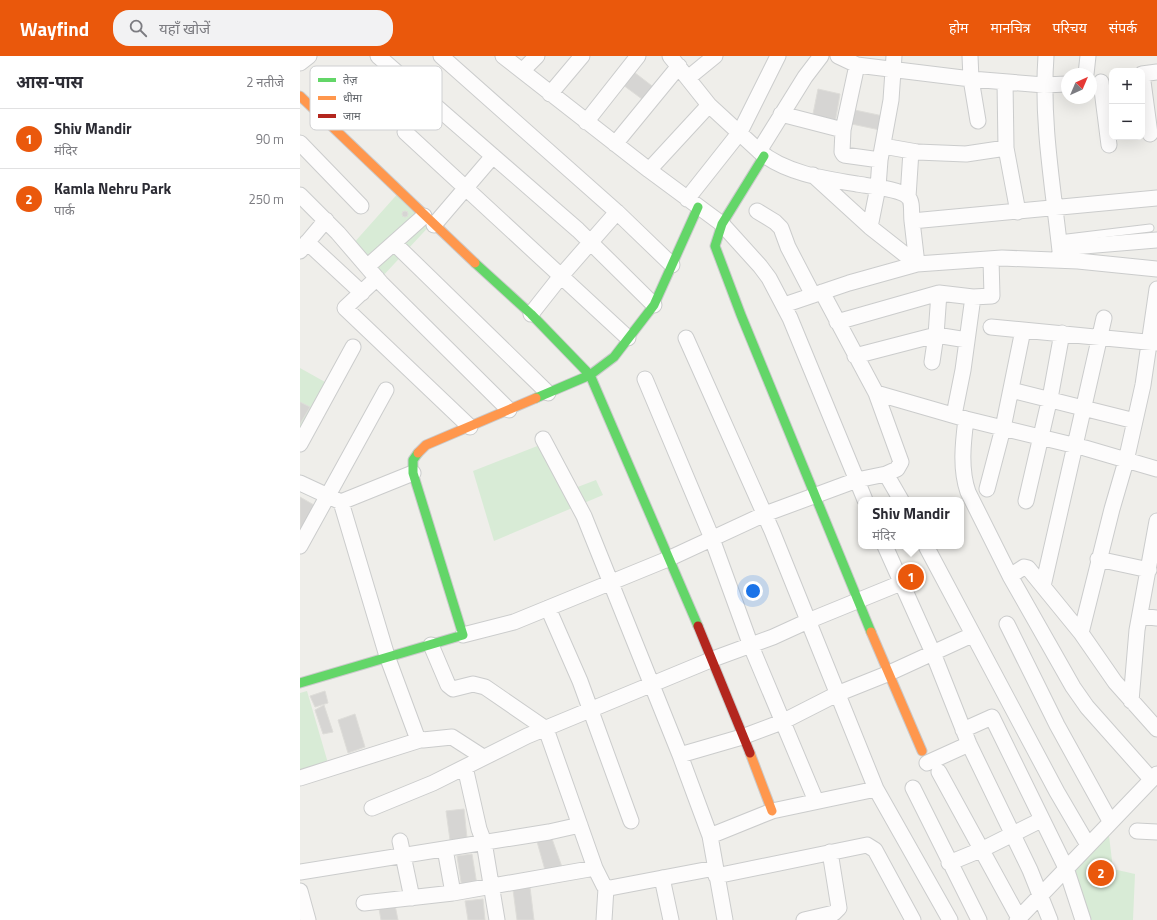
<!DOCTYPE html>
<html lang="hi">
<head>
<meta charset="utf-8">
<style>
	body { margin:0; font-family:"Titillium Web","Noto Sans Devanagari",sans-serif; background:#f2f2f3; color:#2b2b33 }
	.controls { position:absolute; right:12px; top:12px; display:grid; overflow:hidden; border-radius:8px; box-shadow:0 4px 16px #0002 }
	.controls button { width:36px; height:36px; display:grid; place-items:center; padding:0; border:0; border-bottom:1px solid #e1e1e2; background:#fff; color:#2b2b33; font:20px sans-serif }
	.compass { position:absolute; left:761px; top:12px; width:36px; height:36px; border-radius:50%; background:#fff; box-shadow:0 4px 16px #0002; rotate:44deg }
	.you { position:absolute; left:453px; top:535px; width:14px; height:14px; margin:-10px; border:3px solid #fff; border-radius:50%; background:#1a73e8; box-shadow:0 0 0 6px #1a73e833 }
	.badge { display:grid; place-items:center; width:26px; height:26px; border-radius:50%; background:#ea580c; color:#fff; font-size:13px; font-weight:700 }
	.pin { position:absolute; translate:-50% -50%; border:2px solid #fff; box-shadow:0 1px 4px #0006 }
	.popup { position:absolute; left:558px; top:441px; width:106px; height:52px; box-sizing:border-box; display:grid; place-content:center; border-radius:8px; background:#fff; filter:drop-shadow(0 1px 3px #0005); font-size:13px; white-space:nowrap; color:#7c7c81 }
	.popup b { font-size:15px; color:#2b2b33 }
	.popup::after { content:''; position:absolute; left:50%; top:100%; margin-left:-8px; border:8px solid transparent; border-top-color:#fff }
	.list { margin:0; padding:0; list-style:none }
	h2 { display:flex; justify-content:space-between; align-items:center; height:52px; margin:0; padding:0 16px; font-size:17px }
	h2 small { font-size:13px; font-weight:400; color:#7c7c81 }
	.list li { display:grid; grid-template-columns:26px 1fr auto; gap:12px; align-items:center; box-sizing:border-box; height:60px; padding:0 16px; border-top:1px solid #e1e1e2 }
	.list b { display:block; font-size:15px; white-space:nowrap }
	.list p { margin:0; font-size:13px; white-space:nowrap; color:#7c7c81 }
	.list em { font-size:13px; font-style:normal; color:#7c7c81 }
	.icon { flex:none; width:22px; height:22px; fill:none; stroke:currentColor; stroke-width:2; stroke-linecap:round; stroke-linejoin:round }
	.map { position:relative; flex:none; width:857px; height:864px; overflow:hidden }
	header { display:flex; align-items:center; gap:24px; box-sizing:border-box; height:56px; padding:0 20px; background:#ea580c; color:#fff }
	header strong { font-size:19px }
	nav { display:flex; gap:22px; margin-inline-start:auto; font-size:14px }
	.search { width:280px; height:36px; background:#f2f2f3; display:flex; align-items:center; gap:10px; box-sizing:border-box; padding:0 14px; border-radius:16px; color:#7c7c81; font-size:15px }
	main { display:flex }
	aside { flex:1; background:#fff }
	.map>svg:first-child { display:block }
</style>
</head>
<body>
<header>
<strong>Wayfind</strong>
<div class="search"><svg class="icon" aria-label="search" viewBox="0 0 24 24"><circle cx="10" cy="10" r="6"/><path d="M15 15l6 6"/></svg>यहाँ खोजें</div>
<nav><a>होम</a><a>मानचित्र</a><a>परिचय</a><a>संपर्क</a></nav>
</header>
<main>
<aside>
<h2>आस-पास<small>2 नतीजे</small></h2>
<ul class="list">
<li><span class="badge">1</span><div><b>Shiv Mandir</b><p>मंदिर</p></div><em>90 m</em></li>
<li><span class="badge">2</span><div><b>Kamla Nehru Park</b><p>पार्क</p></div><em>250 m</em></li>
</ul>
</aside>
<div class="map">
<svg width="857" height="864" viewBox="0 0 857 864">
	<rect width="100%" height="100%" fill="#efeeea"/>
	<path fill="#d8ebd6" d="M 101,134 L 135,164 L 81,222 L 52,189 Z
		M 0,312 L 25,326 L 0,372 Z
		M 245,387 L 267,435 L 296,424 L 303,439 L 194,485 L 173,415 Z
		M 7,635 L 30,714 L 0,726 L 0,637 Z
		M 808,771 L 813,813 L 835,818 L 833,864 L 783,864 L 767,817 Z"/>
	<path fill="#d6d5d3" stroke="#deddd9" d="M 330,13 L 356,33 L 346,46 L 319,26 Z
		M 518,33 L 540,38 L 535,67 L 512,63 Z
		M 550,53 L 583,60 L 580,74 L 547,67 Z
		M102 158a3 3 0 1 1 6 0a3 3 0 1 1-6 0Z
		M 0,346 L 10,351 L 0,368 Z
		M 0,441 L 14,449 L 0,476 Z
		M 611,509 L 621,527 L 608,533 L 601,514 Z
		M 25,635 L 28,647 L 15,651 L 10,640 Z
		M 24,649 L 33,676 L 23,678 L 15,654 Z
		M 55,658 L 65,691 L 48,697 L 38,664 Z
		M 164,753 L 167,782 L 150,784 L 146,755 Z
		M 251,780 L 262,811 L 245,814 L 236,782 Z
		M 172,798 L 177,829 L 162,832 L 157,800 Z
		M 230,831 L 234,864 L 217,864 L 213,834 Z
		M 183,843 L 185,864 L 168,864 L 165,845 Z
		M 95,849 L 98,864 L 81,864 L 79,853 Z"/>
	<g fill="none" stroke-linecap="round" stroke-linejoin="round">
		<defs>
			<path id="lane" d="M 759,183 L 850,172"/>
			<path id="street" d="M 78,0 L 278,174 L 354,249
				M 141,0 L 317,156 L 372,209
				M 203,0 L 349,114 L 422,168 L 460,210 L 469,222 L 490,262 L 565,444
				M 370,0 L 409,49 L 459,95
				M 521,0 L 505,21 L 459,95 C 484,117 525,123 557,128 C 568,130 601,133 608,141 C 613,145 611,159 612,165
				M 538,0 L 557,9 L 671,23 L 744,29 L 767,28
				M 670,0 L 671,23 L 678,65
				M 746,0 C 741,68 754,136 761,204
				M 0,7 L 9,0
				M 222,15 L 237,0
				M 786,18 L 788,0
				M 842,18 L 850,78
				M 842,18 L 857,16
				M 388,22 L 415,0
				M 705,26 L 706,92
				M 801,26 L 809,89
				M 250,38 L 282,0
				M 481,58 L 543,74 L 557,9
				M 286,66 L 338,0
				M 543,74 L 542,96 L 544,99 L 580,104
				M 105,76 L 328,282
				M 0,87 L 61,150
				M 315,88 L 379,10
				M 583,90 L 617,96 L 666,98 L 706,92 L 718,156
				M 349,114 L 409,49
				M 513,119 L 570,171 L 617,208 L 702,202 L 778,205 L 857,213
				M 0,139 L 38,177 L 81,227 L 209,354
				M 608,141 L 611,95
				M 387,143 L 440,76 L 478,0
				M 457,155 L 475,166 L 481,172 L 488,191 L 513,239
				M 134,169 L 193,100
				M 570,171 L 578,131 L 580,104 L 591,44 L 594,0
				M 7,186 L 62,237
				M 94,187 L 248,337
				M 760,192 L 857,184
				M 0,195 L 26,164
				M 68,210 L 124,160
				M 77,222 L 45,252 L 170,371
				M 522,236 L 576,337 L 666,363 L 785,392 L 857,413
				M 484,249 L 549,227 L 617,208 L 612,165 L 857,142
				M 231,258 L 261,220 L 317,156
				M 537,266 L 639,237 L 673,241 L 692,240 L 691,203
				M 691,271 L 857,287
				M 386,282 L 472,475 L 576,733 L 650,864
				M 555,300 L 636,279 L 639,237
				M 632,306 L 636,279 L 667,284
				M 345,323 L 411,480 L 451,590 L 516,745
				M 711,334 L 835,365
				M 654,359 L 663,314 L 673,241
				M 666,363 C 663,387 660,413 668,436 L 710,520 L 773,631 L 787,651 L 851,723
				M 243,383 L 284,460 L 380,699 L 410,780 L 425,864
				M 0,388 L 53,291
				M 586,418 L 601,444
				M 0,427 L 41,446 L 87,600 L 117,681 L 123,684 L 152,681 L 183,701
				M 687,433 L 703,372 L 723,274
				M 726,445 L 751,337 L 762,277
				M 41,446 L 113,417
				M 0,490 L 86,334
				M 585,490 L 633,597 L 669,688 L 730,814 L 750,864
				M 626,490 L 757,736 L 788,789
				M 798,503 L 849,514
				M 710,520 L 724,511 L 728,512 L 781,577 L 815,626 L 857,673
				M 743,530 L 804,262
				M 248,552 L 280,625 L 331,765
				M 840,560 L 857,562
				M 707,568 L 757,669 L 810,765
				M 781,577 L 812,453 L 826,405 L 843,329 L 857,233
				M 163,579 L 214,566 L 368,503 L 465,458 L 557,424 L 586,418 L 597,413 L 601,406 L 576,337
				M 131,589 L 148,629 L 153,633 L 173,628 L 185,631 L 246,673 L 295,812 L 304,830 L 310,832 L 415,812
				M 831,645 L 837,574 L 857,465
				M 663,674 L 692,661 L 766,812 L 783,864
				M 380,699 L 442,681 L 482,666 L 537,638 L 587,618 L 672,579
				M 627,707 L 669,688
				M 165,711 L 179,773 L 184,786 L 197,864
				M 639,716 L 720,864
				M 0,722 L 120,684
				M 613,732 L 679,864
				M 72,752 L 133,727 L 227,680 L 413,603 L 473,581 L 508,565 L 601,527
				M 837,775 L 857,776
				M 410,780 L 472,755 L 576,733
				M 100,785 L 112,842
				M 145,793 L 153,837
				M 649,807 L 683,793 L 741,764
				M 0,816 L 249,776 L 280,769
				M 416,820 L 567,789 L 575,794 L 613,864
				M 362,822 L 371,864
				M 0,835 L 8,864
				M 64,847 L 153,837 L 295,812
				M 304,864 L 306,832
				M 504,864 L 534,857 L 539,852 L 530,796
				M 717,864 L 857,718"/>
			<path id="fast" d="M 464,100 L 422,168 L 415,190 L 441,259 L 571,576
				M 175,207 L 231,258 L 290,319 L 398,570
				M 236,342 L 290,319 L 314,301 L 354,249 L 398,151
				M 0,627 L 163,579 L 113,417 L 113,404 L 118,397"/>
			<path id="slow" d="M 0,40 L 175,207
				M 118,397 L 126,389 L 236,342
				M 571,576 L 622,695
				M 450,697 L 472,755"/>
			<path id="jam" d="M 398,570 L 450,697"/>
		</defs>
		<use href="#lane" stroke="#cbcccc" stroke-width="9"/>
		<use href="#street" stroke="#cbcccc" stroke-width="17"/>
		<use href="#fast" stroke="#cacacb" stroke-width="11"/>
		<use href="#slow" stroke="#cacacb" stroke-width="11"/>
		<use href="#jam" stroke="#cacacb" stroke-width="11"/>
		<use href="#lane" stroke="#fdfcfc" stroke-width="7"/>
		<use href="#street" stroke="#fdfcfc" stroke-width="15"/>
		<use href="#fast" stroke="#63d668" stroke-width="9"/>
		<use href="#slow" stroke="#ff974d" stroke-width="9"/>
		<use href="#jam" stroke="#b3261e" stroke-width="9"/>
	</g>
	<rect x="10" y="10" width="132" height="64" rx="6" fill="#fff" stroke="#cfd0d2" stroke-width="1"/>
	<rect x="18" y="22" width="18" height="4" fill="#63d668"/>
	<rect x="18" y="40" width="18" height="4" fill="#ff974d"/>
	<rect x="18" y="58" width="18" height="4" fill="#b3261e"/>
	<g font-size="11" fill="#5f6368">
		<text x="43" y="28">तेज़</text>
		<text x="43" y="46">धीमा</text>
		<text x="43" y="64">जाम</text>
	</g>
</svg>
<div class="controls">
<button>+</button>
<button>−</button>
</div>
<svg class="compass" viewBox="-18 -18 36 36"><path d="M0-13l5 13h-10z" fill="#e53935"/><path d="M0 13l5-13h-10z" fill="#7c7c81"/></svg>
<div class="you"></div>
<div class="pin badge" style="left:611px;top:521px">1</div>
<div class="popup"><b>Shiv Mandir</b>मंदिर</div>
<div class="pin badge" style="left:801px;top:817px">2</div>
</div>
</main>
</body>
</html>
